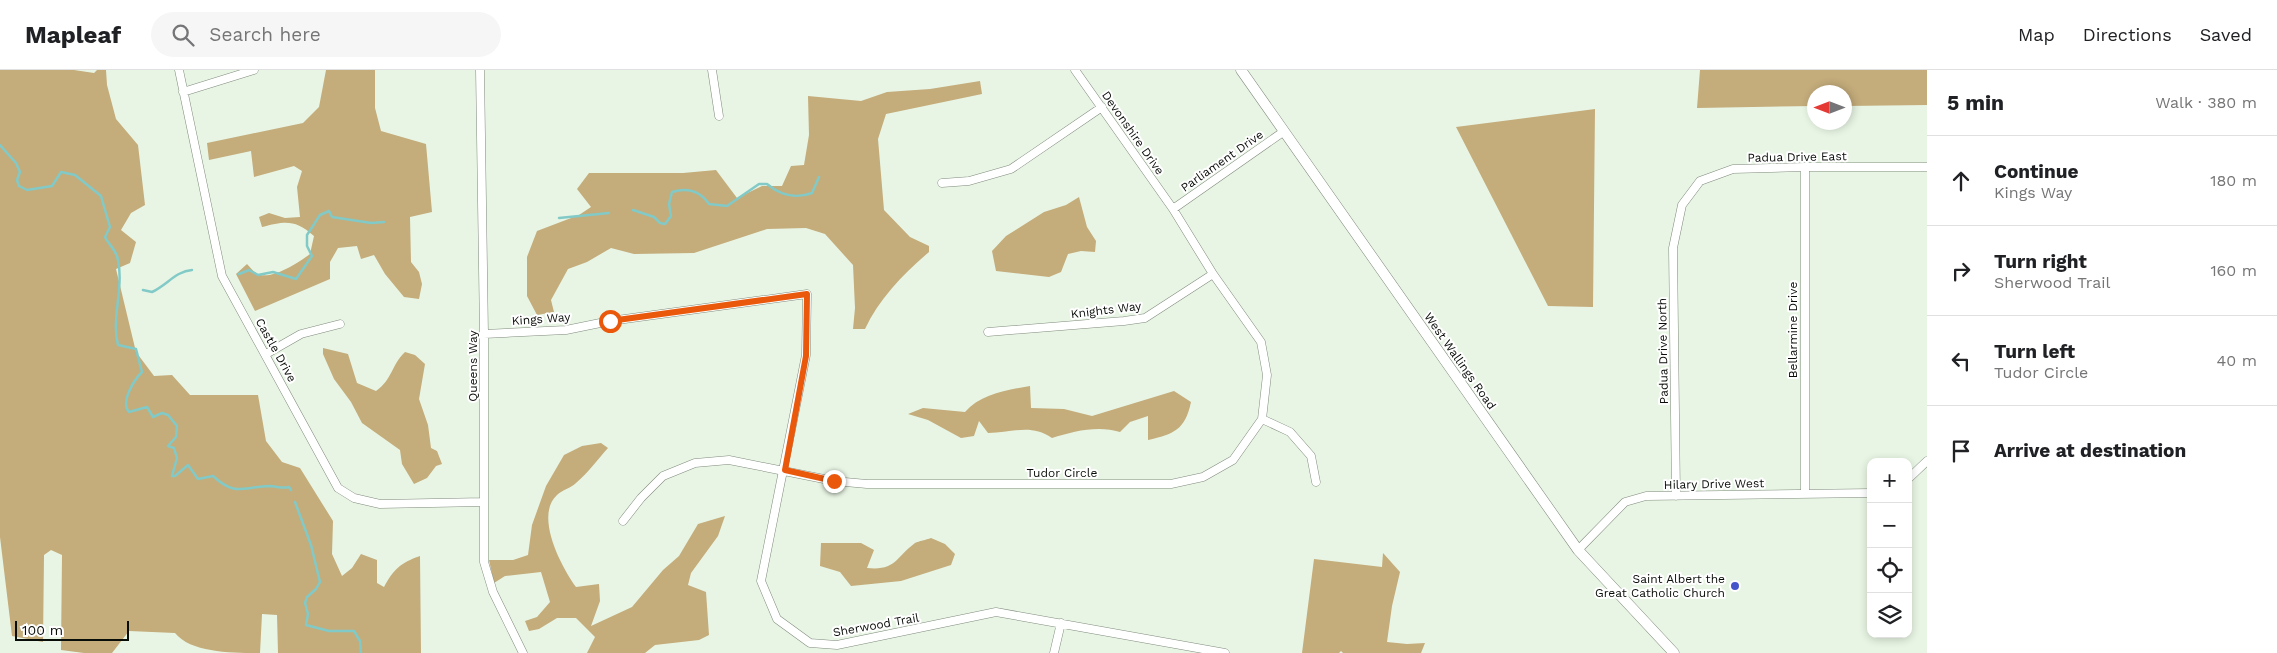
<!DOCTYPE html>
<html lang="en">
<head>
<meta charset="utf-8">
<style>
	body { margin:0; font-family:"Work Sans",sans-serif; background:#f6f6f6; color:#202124 }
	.controls { position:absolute; right:15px; bottom:15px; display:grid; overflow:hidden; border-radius:10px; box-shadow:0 2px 8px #0003 }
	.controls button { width:45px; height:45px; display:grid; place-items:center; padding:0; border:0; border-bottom:1px solid #e0e0e0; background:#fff; color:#202124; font:25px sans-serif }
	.compass { position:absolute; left:1807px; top:15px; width:45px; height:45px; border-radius:50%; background:#fff; box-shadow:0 2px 8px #0003; rotate:270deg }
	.scale { position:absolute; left:15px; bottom:12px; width:114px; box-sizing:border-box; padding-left:5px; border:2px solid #090d08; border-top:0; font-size:14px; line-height:18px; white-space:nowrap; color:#090d08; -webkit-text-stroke:4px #fff; paint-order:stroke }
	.stop { position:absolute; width:15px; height:15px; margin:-11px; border:4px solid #ea580c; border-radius:50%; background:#fff }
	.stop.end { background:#ea580c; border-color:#fff; box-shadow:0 1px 5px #0008 }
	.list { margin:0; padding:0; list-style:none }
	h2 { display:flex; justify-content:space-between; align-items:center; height:65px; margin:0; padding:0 20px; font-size:21px }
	h2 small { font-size:16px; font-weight:400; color:#757577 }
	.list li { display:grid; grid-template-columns:32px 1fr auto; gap:15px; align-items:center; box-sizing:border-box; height:90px; padding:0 20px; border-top:1px solid #e0e0e0 }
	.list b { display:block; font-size:19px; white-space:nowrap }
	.list p { margin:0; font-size:16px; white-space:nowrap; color:#757577 }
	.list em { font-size:16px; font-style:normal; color:#757577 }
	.icon { flex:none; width:28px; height:28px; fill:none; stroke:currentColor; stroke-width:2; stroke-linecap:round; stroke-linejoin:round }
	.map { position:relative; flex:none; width:1927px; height:583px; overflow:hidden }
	header { display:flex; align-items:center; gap:30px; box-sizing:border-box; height:70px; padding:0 25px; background:#fff; border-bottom:1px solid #e0e0e0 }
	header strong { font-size:24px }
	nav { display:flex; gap:28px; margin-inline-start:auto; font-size:18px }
	.search { width:350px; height:45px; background:#f6f6f6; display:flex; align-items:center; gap:12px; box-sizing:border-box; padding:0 18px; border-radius:28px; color:#757577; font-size:19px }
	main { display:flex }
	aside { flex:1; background:#fff }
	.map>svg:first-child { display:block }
</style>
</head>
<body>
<header>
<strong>Mapleaf</strong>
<div class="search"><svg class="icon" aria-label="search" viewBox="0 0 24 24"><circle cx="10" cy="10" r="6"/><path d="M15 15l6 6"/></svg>Search here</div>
<nav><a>Map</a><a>Directions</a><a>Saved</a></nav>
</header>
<main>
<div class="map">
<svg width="1927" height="583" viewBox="0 0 1927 583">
	<rect width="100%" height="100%" fill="#e8f5e4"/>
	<path fill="#c4ac7b" d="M 0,0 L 74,0 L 94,3 L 97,0 L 106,0 L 107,15 L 116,49 L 138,75 L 145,135 L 131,143 L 121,160 L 136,172 L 130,193 L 116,199 L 136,282 L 154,306 L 172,305 L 190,325 L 258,325 L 266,371 L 282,392 L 300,398 L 333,451 L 332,484 L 342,506 L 352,498 L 361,484 L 377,490 L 377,513 L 384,517 C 394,499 400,493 420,486 L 421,583 L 278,583 L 277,545 L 262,544 L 260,583 C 233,583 191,583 175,563 L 129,561 L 112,583 L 84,583 L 61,580 L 62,485 L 51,480 L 44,485 L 43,572 L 12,566 L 0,467 Z
		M 326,0 L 375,0 L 375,38 L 381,61 L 426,74 L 432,142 L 410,147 L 411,192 L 419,202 L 422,214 L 419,229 L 404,227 L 385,204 L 374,185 L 361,189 L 357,176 L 338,178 L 330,192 L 330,209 L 255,241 L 236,204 L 247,194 C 250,197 253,201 256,203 C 269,212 298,193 310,184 L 314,166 C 295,149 285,151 262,157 L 259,147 L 269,143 L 285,148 L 300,147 L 297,117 L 302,101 L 294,96 L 254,107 L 251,81 L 209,90 L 207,73 L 303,53 L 319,37 Z
		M 1700,0 L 1927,0 L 1927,35 L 1845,36 L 1844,22 L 1814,22 L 1814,36 L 1697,38 Z
		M 980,11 L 982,24 L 886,44 L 878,69 L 884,140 L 910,167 L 929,176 L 929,182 C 903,204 879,229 865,259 L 853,259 L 855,238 L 853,195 L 825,164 L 806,158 L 767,159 L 694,183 L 634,184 L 611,178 L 587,192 L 568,199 L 551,230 L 554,242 L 537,245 L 527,226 L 527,187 L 537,161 L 579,145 L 591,137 L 577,119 L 589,103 L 683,103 L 716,100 L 737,128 L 762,116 L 782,116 L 791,96 L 804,95 L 809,65 L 808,26 L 861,31 L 887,22 L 930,19 Z
		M 1595,39 L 1593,237 L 1548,236 L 1456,57 Z
		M 1079,127 L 1087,157 L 1096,171 L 1095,182 L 1081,181 L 1068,184 L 1061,202 L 1049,207 L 996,201 L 992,181 L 1006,166 L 1044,142 L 1066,135 Z
		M 323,278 L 348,284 L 357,313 L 376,321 C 393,309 391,295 405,282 L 415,285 L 425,294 L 419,329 L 428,355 L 431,378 L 437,381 L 442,394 L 436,396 L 427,408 L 414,414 L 402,394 L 400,380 L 362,353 L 351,332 L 334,309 L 323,284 Z
		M 1030,316 L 1031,338 L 1064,339 L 1092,346 L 1174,321 L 1191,332 C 1185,360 1174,364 1148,370 L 1148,346 L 1130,352 L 1120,362 C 1099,355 1073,361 1052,368 C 1030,353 1013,363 988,363 L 979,351 L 974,366 L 961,368 L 928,350 L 908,344 L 923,338 L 965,342 C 981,324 1007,320 1030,316 Z
		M 601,373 L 608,378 C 597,390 588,403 576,413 C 571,418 562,420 557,425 C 534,446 562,498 576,517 L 599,514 L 600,531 L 591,556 L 632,537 L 663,500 L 679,486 L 698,454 L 725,446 L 718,466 L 691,503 L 688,515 L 706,522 L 709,565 L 699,570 L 655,575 L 645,583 L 587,583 L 595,567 L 576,548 L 557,548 L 539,559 L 529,561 L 525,551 L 537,547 L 550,532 L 541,502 L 505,506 L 494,513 L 489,490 L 513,490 L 528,485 L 532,455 L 546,416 L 564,385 L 582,376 Z
		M 931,468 L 945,474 L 955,484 L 951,495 L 901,511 L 851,516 L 840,502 L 820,496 L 821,473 L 861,473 L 874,480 L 867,498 C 896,501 896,487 915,473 C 919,471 926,470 931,468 Z
		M 1383,483 L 1400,502 L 1392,536 L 1387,572 L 1407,574 L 1425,573 L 1421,583 L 1343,583 L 1341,581 L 1339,583 L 1302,583 L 1314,489 L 1382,497 Z"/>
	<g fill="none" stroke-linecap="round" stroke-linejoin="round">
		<path stroke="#82cac7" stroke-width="2.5" d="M 0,75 L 16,93 L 20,102 L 17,110 L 19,116 L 27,120 L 52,116 L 61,102 L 75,105 L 101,126 L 110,157 L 105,167 C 109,175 117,181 118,190 C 124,218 111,249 118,275 L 136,279 L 142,302 C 134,310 120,332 129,342 L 147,337 L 153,347 L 162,343 L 168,345 L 177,356 L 176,367 L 168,376 L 174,378 L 177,388 L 172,406 L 175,406 L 188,395 L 198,409 L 213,406 C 236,427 242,417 269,416 C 277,416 281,419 289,417 L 291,420
			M 633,140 L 654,147 L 660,153 L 665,154 L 671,146 L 669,134 L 672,122 C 688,117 700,121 709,134 L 727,136 L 759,114 L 767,114 C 780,125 796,129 812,123 L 819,107
			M 559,148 L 609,143
			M 239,204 L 249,200 L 258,205 L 273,202 L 296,209 L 312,186 L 307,176 L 307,165 L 320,145 L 329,141 L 332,147 L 371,153 L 384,152
			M 143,220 L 152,222 C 167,215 176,201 192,200
			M 295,432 L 311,475 L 320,512 L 316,519 L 307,527 L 305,533 L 308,544 L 306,555 L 329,561 L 354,561 L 360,571 L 361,583"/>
		<defs>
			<path id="minor" d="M 179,0 L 222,206 L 338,418 L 354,428 L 380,434 L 484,432
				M 480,0 L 484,264 L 484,492 L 493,522 L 523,583
				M 712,0 L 719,46
				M 183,22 L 254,0
				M 1805,97 L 1805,423
				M 942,113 L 969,111 L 1011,99 L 1102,37
				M 1173,139 L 1283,62
				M 988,262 L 1124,251 L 1145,248 L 1213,204
				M 484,264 L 566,260 L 610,251 L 807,224 L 806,285 L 761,511 L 777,549 L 810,573 L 837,575 L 996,542 L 1225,583
				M 266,284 L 301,264 L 340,254
				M 1262,349 L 1290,362 L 1311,386 L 1316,412
				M 1908,409 L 1927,391
				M 1676,426 L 1673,178 L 1682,135 L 1700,111 L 1733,99 L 1805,97 L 1927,97
				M 623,451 L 641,428 L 663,406 L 695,393 L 729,390 L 834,411 L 867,414 L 1171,414 L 1203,407 L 1233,390 L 1262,349 L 1267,305 L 1261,272 L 1213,204 L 1173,139 L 1075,0
				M 1578,480 L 1625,432 L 1646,426 L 1871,423
				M 1054,583 L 1061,553"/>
			<path id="tertiary" d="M 1241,0 L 1578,480 L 1674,583"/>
		</defs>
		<use href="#minor" stroke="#808b7d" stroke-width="9"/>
		<use href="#tertiary" stroke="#808b7d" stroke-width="11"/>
		<use href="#minor" stroke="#fff" stroke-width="8"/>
		<use href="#tertiary" stroke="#fff" stroke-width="10"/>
	</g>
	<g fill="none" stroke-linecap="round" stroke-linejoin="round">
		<path stroke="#ea580c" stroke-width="6" d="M 610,251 L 807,224 L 806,286 L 785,400 L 834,411"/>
	</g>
	<circle fill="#4755ca" stroke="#fff" stroke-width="2" cx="1735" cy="516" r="5"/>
	<g text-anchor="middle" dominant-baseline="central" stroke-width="4" stroke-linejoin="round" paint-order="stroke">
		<g font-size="12" fill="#090d08" stroke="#fff">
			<text transform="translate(1133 63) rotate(55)">Devonshire Drive</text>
			<text transform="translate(1797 87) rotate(-1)">Padua Drive East</text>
			<text transform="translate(1222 91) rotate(-35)">Parliament Drive</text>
			<text transform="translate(1106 240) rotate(-7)">Knights Way</text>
			<text transform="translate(541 249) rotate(-4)">Kings Way</text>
			<text transform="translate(1793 260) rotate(-90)">Bellarmine Drive</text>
			<text transform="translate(276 280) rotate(61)">Castle Drive</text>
			<text transform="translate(1663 281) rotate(-91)">Padua Drive North</text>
			<text transform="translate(1460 291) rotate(55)">West Wallings Road</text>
			<text transform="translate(473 296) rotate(-90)">Queens Way</text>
			<text x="1062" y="403">Tudor Circle</text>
			<text transform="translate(1714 414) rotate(-1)">Hilary Drive West</text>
			<text transform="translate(876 555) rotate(-10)">Sherwood Trail</text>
		</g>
		<g font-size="12" fill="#090d08" stroke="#fff" text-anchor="end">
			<text x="1725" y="509">Saint Albert the<tspan x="1725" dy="14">Great Catholic Church</tspan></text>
		</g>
	</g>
</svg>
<div class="controls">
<button>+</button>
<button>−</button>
<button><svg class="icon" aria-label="locate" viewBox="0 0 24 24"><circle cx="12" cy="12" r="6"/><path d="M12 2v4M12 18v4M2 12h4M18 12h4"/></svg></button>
<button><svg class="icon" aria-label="layers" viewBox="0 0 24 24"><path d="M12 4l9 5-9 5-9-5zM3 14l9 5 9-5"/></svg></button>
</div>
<svg class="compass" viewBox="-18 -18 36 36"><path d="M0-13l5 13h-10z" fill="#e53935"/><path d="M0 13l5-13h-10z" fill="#757577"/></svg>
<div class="scale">100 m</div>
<div class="stop" style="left:610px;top:251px"></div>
<div class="stop end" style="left:834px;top:411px"></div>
</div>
<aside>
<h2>5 min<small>Walk · 380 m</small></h2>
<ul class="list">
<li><svg class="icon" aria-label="ahead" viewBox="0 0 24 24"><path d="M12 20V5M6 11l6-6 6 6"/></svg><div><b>Continue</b><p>Kings Way</p></div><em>180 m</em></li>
<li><svg class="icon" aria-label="right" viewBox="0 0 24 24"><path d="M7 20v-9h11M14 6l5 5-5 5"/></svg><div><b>Turn right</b><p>Sherwood Trail</p></div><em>160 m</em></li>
<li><svg class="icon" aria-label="left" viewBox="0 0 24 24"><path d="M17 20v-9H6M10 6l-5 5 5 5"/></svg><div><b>Turn left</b><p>Tudor Circle</p></div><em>40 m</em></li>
<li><svg class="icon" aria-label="arrive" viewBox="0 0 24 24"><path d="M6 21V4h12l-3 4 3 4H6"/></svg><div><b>Arrive at destination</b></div></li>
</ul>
</aside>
</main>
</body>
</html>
